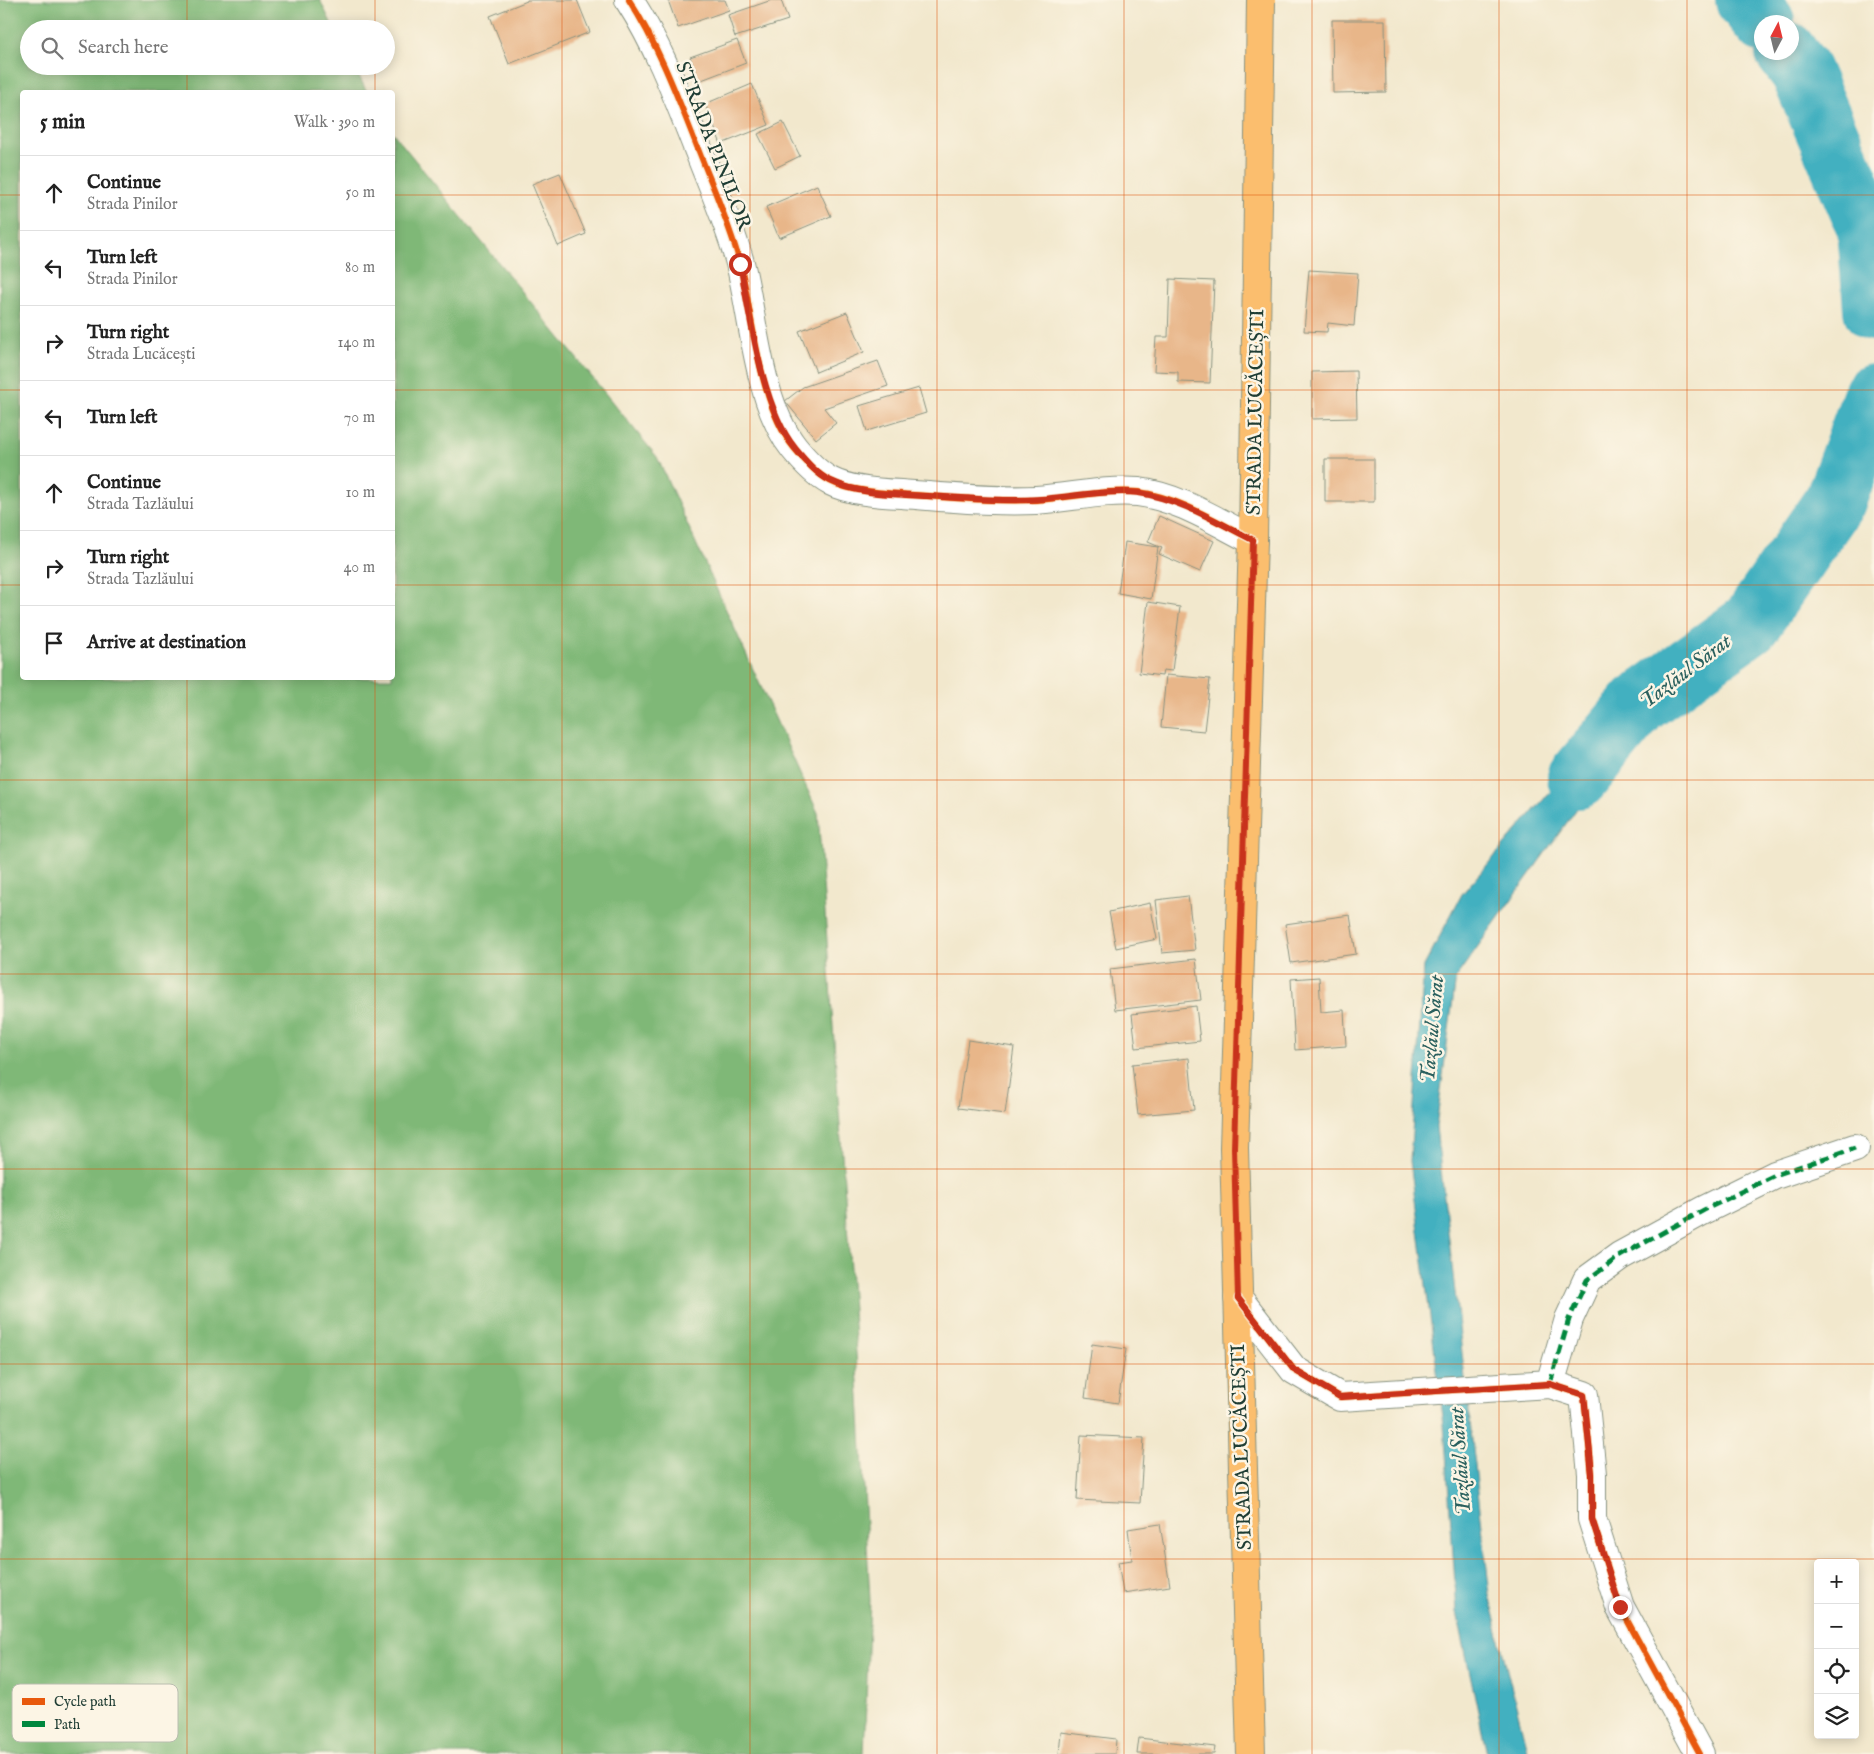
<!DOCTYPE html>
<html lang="en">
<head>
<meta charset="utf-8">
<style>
	body { margin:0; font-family:"IM FELL English",serif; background:#f2f2f2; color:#222 }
	.controls { position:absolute; right:15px; bottom:15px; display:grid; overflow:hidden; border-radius:5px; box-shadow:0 2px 12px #0003 }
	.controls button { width:45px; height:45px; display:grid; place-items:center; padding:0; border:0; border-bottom:1px solid #e0e0e0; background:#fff; color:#222; font:25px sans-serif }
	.compass { position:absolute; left:1754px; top:15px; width:45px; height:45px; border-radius:50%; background:#fff; box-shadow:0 2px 12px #0003; rotate:7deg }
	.stop { position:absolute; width:15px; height:15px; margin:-11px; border:4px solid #c8321e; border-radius:50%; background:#fff }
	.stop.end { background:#c8321e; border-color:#fff; box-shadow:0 1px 5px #0008 }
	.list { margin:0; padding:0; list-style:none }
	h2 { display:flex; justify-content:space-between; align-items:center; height:65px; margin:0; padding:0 20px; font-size:21px }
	h2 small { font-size:16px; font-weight:400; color:#767676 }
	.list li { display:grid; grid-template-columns:32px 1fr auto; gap:15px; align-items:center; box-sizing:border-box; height:75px; padding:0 20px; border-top:1px solid #e0e0e0 }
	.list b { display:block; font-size:19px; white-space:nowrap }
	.list p { margin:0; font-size:16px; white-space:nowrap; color:#767676 }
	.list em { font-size:16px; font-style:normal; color:#767676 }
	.icon { flex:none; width:28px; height:28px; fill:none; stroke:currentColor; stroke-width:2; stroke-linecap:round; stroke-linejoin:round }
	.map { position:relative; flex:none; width:1874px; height:1754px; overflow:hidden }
	.search { position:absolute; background:#fff; box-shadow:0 2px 12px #0003; left:20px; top:20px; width:375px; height:55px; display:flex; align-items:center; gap:12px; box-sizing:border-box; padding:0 18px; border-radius:28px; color:#767676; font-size:19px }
	.panel { position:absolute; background:#fff; box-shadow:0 2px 12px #0003; left:20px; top:90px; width:375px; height:590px; border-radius:5px }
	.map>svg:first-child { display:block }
</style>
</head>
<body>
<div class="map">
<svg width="1874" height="1754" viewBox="0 0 1874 1754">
	<rect width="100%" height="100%" fill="#fcf5e5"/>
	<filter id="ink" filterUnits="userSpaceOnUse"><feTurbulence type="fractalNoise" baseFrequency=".02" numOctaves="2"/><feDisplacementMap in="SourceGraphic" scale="10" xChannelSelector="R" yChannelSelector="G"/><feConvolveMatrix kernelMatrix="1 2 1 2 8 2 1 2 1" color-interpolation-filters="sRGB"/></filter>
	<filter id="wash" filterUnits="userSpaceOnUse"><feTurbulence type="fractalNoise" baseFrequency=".0096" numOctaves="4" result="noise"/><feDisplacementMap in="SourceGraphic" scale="20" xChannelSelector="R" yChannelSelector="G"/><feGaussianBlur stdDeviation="1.12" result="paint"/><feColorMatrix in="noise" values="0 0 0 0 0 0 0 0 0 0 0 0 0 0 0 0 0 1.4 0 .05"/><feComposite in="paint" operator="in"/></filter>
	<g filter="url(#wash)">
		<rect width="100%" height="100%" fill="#f2e8cd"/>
		<path fill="#7fb877" stroke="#4f7a56" d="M 0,0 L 320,0 L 334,29 L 29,29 L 29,66 L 354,66 L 367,92 L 22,92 L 22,678 L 392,678 L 393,133 L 657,457 L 818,813 L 859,1396 L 870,1600 L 864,1754 L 0,1754 Z"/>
		<path fill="#43b0c0" stroke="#31767a" d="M 1625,705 L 1642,718 L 1456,977 L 1436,1127 L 1491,1604 L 1528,1754 L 1487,1754 L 1457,1612 L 1444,1425 L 1410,1161 L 1424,966 L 1462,894 Z"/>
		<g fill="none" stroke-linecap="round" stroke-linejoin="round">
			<path stroke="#43b0c0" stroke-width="62" d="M 1746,0 L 1764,22
				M 1786,52 L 1801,72 L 1868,228 L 1874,310
				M 1578,778 L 1639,704 L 1750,624 L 1835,501 L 1874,395"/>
		</g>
		<g id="blocks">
			<path fill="#e8b689" d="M 527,0 L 577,0 L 590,32 L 509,64 L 490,16 L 527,1 Z
				M 668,0 L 725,0 L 729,10 L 678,28 Z
				M 772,0 L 781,0 L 788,20 L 735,37 L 728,15 Z
				M 1332,20 L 1385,20 L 1386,92 L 1333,93 Z
				M 737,40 L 746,63 L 699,81 L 690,57 Z
				M 752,84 L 769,125 L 721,144 L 705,104 Z
				M 783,122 L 800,156 L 775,168 L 758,134 Z
				M 560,173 L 586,234 L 558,246 L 532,184 Z
				M 817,185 L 831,216 L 779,238 L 766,207 Z
				M 1309,270 L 1358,273 L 1354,326 L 1328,323 L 1327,332 L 1304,331 Z
				M 1170,279 L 1214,281 L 1210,383 L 1178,382 L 1178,372 L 1154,371 L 1156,337 L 1168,337 Z
				M 847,312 L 864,352 L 816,372 L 799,331 Z
				M 878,361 L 888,386 L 824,408 L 836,423 L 816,439 L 785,401 L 803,387 Z
				M 1356,371 L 1357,418 L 1312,419 L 1312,372 Z
				M 919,388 L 926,413 L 867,431 L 859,406 Z
				M 1325,459 L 1374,459 L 1374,502 L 1325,502 Z
				M 1159,516 L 1214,541 L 1200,572 L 1159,554 L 1162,548 L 1148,542 Z
				M 1125,542 L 1158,547 L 1151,599 L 1118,593 Z
				M 1148,602 L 1180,607 L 1172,671 L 1163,670 L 1162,676 L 1139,673 Z
				M 1166,675 L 1210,679 L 1204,731 L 1161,727 Z
				M 1188,896 L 1195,950 L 1162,953 L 1156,900 Z
				M 1150,903 L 1157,939 L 1116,948 L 1109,912 Z
				M 1350,915 L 1356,954 L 1291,963 L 1285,924 Z
				M 1196,959 L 1201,1000 L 1115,1010 L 1110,969 Z
				M 1319,977 L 1321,1012 L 1344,1010 L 1346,1046 L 1295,1050 L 1291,979 Z
				M 1196,1006 L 1200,1041 L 1136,1048 L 1132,1014 Z
				M 968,1040 L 1014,1047 L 1005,1114 L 958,1108 Z
				M 1189,1058 L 1194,1110 L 1138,1115 L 1132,1064 Z
				M 1092,1344 L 1126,1349 L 1118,1403 L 1085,1398 Z
				M 1081,1435 L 1144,1438 L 1140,1503 L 1077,1500 Z
				M 1160,1524 L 1170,1586 L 1123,1593 L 1118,1562 L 1132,1560 L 1128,1529 Z
				M 1061,1732 L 1116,1739 L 1115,1754 L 1059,1754 Z
				M 1139,1738 L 1215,1747 L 1214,1754 L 1137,1754 Z"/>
		</g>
	</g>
	<g filter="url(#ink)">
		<use href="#blocks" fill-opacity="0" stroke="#889280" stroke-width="1"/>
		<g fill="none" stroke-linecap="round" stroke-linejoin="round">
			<defs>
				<path id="minor" d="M 629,0 C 660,48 679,101 700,154 C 714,190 730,226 740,263 C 754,319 758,403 794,448 C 803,459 817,474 830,481 C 849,491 879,493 901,494 C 946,497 991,502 1036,500 C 1069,498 1106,489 1138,492 C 1179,497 1217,522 1253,540
					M 1238,1298 L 1294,1370 L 1340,1397 L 1550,1384 L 1584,1395 L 1592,1474 L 1592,1519 L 1620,1607 L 1700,1754
					M 1550,1384 L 1569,1319 L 1587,1280 L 1620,1256 L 1704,1210 L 1775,1175 L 1855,1148"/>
				<path id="major" d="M 1251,1754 L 1234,1148 L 1253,540 L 1261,0"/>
			</defs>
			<use href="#minor" stroke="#889280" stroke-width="30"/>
			<use href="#major" stroke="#889280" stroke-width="30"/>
			<use href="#minor" stroke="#fff" stroke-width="28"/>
			<use href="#major" stroke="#fbbe6e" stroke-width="28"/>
			<path stroke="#00873e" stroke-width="5" stroke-dasharray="10 5" stroke-linecap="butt" d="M 1550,1384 L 1569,1319 L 1587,1280 L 1620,1256 L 1704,1210 L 1775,1175 L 1855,1148"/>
			<defs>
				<path id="cycleway" d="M 629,0 C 660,48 679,101 700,154 C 714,190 730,226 740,263 C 754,319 758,403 794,448 C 803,459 817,474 830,481 C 849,491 879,493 901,494 C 946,497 991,502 1036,500 C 1069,498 1106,489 1138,492 C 1179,497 1217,522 1253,540
					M 1238,1298 L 1294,1370 L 1340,1397 L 1550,1384 L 1584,1395 L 1592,1474 L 1592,1519 L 1620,1607 L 1700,1754"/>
			</defs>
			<use href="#cycleway" stroke="#fcf5e5" stroke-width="9"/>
			<use href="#cycleway" stroke="#e8590c" stroke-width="6"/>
		</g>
	</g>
	<g fill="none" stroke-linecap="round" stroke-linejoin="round" filter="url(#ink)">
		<path stroke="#c8321e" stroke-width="6" d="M 740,264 C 750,316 762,408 795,448 C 804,459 817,475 831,481 C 860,495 896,494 927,496 C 965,498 1003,502 1041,499 C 1069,497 1112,489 1139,493 C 1180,499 1217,522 1253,540 L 1234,1148 L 1238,1298 L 1294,1370 L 1340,1397 L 1550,1384 L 1584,1395 L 1592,1474 L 1592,1519 L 1620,1607"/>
	</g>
	<path fill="none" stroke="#de580e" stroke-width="1" stroke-opacity="0.55" d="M 187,0 L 187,29M 375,0 L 375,29M 562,0 L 562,1754M 750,0 L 750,1754M 937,0 L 937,1754M 1124,0 L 1124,1754M 1312,0 L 1312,1754M 1499,0 L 1499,1754M 1687,0 L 1687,1754M 187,66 L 187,92M 375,66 L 375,92M 0,195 L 22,195M 392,195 L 1874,195M 0,390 L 22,390M 392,390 L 1874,390M 0,585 L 22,585M 392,585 L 1874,585M 187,678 L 187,1754M 375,678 L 375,1754M 0,780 L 1874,780M 0,974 L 1874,974M 0,1169 L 1874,1169M 0,1364 L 1874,1364M 0,1559 L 1874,1559"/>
	<g text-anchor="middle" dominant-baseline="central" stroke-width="5" stroke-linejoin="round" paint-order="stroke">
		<g font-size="20" fill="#1f3d34" stroke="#fcf5e5">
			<text transform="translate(713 146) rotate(69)">STRADA PINILOR</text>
			<text transform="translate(1256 412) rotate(-89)">STRADA LUCĂCEȘTI</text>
			<text transform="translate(1242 1447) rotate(-92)">STRADA LUCĂCEȘTI</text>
		</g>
		<g font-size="21" font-style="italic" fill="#2a605e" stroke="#fcf5e5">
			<text transform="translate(1686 672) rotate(-37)">Tazlăul Sărat</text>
			<text transform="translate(1433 1029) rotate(-85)">Tazlăul Sărat</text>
			<text transform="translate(1461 1461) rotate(-94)">Tazlăul Sărat</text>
		</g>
	</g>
	<rect x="12" y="1684" width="166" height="58" rx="8" fill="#fcf5e5" stroke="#babeb0" stroke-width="1"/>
	<rect x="22" y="1698" width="23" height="7" fill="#e8590c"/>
	<rect x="22" y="1721" width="23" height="6" fill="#00873e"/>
	<g font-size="14" fill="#1f3d34">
		<text x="54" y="1706">Cycle path</text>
		<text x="54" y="1729">Path</text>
	</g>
</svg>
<div class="controls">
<button>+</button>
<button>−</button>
<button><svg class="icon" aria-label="locate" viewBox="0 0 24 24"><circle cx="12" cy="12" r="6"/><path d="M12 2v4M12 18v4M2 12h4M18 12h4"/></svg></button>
<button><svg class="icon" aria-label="layers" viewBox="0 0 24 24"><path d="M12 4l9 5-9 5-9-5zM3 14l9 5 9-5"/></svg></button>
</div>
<svg class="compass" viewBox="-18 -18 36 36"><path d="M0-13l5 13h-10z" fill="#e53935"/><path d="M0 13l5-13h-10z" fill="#767676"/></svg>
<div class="stop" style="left:740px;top:264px"></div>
<div class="stop end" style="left:1620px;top:1607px"></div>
<div class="search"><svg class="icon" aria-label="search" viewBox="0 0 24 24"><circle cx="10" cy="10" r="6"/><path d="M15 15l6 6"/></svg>Search here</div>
<section class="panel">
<h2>5 min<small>Walk · 390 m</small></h2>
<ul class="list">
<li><svg class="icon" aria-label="ahead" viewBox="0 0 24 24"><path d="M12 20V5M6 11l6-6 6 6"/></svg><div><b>Continue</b><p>Strada Pinilor</p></div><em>50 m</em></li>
<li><svg class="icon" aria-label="left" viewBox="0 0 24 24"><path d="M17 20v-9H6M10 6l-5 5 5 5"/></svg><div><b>Turn left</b><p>Strada Pinilor</p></div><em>80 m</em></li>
<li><svg class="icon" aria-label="right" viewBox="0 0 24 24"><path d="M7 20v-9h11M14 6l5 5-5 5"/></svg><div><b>Turn right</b><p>Strada Lucăcești</p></div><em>140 m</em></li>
<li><svg class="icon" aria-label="left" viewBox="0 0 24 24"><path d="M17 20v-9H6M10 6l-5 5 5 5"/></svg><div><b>Turn left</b></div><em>70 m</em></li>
<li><svg class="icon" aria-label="ahead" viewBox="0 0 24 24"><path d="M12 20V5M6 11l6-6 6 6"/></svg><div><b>Continue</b><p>Strada Tazlăului</p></div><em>10 m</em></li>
<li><svg class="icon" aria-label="right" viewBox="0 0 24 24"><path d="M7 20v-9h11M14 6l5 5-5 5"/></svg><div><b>Turn right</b><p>Strada Tazlăului</p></div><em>40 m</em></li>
<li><svg class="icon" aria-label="arrive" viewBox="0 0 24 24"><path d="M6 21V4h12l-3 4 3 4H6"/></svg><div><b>Arrive at destination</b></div></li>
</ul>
</section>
</div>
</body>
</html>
